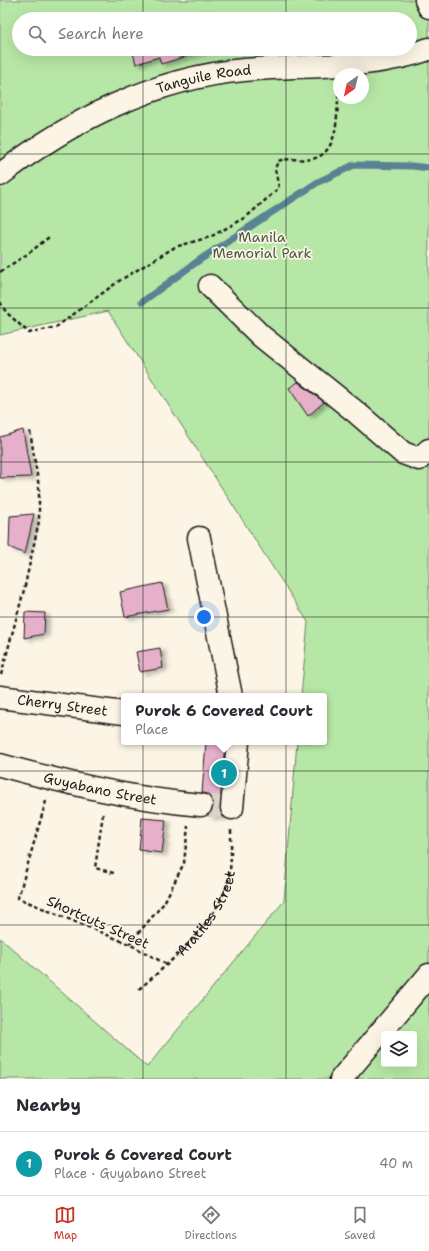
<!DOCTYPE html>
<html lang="en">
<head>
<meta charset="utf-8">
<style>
	body { margin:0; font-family:"Shantell Sans",sans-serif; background:#f2f2f3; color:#2b2b33 }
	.controls { position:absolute; right:12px; bottom:12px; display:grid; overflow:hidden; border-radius:4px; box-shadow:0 4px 16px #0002 }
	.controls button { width:36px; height:36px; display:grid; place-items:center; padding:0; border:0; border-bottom:1px solid #e1e1e2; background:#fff; color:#2b2b33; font:20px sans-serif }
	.compass { position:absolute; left:333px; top:68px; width:36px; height:36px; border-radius:50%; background:#fff; box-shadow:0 4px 16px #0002; rotate:214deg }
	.you { position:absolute; left:204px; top:617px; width:14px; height:14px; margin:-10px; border:3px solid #fff; border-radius:50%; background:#1a73e8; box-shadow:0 0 0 6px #1a73e833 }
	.badge { display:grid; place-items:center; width:26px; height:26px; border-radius:50%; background:#c8321e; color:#fff; font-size:13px; font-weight:700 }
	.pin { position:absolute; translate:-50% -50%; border:2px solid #fff; box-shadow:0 1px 4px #0006 }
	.popup { position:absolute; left:121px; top:693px; width:206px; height:52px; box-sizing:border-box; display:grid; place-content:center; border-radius:4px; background:#fff; filter:drop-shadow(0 1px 3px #0005); font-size:13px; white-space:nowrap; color:#7c7c81 }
	.popup b { font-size:15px; color:#2b2b33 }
	.popup::after { content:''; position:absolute; left:50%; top:100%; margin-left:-8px; border:8px solid transparent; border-top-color:#fff }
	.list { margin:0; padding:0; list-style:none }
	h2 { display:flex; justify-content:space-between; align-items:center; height:52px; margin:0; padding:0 16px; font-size:17px }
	h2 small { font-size:13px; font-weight:400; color:#7c7c81 }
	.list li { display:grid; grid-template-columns:26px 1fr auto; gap:12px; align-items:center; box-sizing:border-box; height:64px; padding:0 16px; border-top:1px solid #e1e1e2 }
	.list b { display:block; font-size:15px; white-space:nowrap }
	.list p { margin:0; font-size:13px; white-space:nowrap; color:#7c7c81 }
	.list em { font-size:13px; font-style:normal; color:#7c7c81 }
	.icon { flex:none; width:22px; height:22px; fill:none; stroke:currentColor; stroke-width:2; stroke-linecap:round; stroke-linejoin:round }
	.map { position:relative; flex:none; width:429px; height:1079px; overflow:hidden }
	.search { position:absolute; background:#fff; box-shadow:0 4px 16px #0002; left:12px; right:12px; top:12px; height:44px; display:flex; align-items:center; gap:10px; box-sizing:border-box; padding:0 14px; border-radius:22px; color:#7c7c81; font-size:15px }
	.sheet { height:116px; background:#fff }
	nav { display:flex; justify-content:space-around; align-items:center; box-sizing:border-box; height:56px; border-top:1px solid #e1e1e2; background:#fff; font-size:11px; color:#7c7c81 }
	nav a { display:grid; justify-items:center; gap:2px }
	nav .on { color:#c8321e }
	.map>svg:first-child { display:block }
</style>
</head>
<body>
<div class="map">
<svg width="429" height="1079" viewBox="0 0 429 1079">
	<defs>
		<filter id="shadow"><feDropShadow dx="4.5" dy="2.5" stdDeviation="2" flood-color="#0004"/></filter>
	</defs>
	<rect width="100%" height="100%" fill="#fcf5e5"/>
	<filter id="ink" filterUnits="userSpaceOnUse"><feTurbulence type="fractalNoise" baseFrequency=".025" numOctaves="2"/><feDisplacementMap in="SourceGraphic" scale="8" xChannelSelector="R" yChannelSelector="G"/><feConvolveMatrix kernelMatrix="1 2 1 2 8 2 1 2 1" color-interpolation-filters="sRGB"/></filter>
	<g filter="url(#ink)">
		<path fill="#b7e7a6" stroke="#6a8261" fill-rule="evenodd" d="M 0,0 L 429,0 L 429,1079 L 0,1079 L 0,938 L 147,1067 L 284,901 L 297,742 L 324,742 L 324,696 L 301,696 L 308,622 L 108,311 L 0,335 ZM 19,19 L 410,19 L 410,49 L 19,49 ZM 339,74 L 363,74 L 363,98 L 339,98 ZM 384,1034 L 414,1034 L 414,1064 L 384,1064 Z"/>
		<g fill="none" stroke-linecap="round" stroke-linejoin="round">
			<path stroke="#598393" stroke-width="7" d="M 142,302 L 198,261 L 318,182 L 354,165 L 412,166 L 429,168"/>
		</g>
		<path fill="#e6b0ca" stroke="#1c1c1c" filter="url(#shadow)" d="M 204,11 L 206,19 L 179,19 Z
			M 132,49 L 211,49 L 161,64 L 159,57 L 136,64 Z
			M 298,382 L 324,402 L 308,416 L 289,388 Z
			M 23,430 L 31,477 L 0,478 L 0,437 Z
			M 34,514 L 25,554 L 9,547 L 10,516 Z
			M 162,583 L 168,609 L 125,617 L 120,592 Z
			M 25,612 L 45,613 L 44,634 L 24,638 Z
			M 160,648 L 163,668 L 140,672 L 136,652 Z
			M 206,742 L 225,742 L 220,807 L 221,813 L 224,817 L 207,816 L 211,812 L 213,806 L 213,800 L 209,795 L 202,793 Z
			M 142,818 L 166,820 L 162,853 L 139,850 Z"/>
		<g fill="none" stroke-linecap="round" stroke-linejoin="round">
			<path stroke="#dad4c7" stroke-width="22" stroke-dasharray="22 11" stroke-linecap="butt" d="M 201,805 L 232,808"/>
			<defs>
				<g id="minor">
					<path d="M 426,0 L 429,7"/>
					<path id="s2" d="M 0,175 C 69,121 155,78 244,70 C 305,64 371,70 429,49"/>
					<path d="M 210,286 L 261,336 L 357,413 L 403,453 L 419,459 L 429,450"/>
					<path d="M 199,538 L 231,696"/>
					<path id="s3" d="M 0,697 L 124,713"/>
					<path id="s4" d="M 0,765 C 66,783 133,799 201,805"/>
					<path d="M 232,808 L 238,742"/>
					<path d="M 341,1079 L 429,975"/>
				</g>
			</defs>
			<use href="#minor" stroke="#1c1c1c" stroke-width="25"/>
			<g stroke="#1c1c1c" stroke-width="2.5" stroke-dasharray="4 3" stroke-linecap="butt">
				<path d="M 0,272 L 29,253 L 49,237"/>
				<path d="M 0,302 L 6,312 L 29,333 L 56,327 L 119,281 L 175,247 L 210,237 L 245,218 L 279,188 L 275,169 L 278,161 C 290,157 301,161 312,159 C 341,153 336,110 339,88"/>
				<path d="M 1,675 L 24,590 L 39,521 L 39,487 L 30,431"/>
				<path d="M 46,801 L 18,898 L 129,944 L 168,965"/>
				<path d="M 103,814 L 95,868 L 114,873"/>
				<path d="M 129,944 L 164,903 L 184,863 L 188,826"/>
				<path id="s1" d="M 139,989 C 170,963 214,924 227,885 C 232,868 231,848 231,830"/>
			</g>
			<use href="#minor" stroke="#fcf5e5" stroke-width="22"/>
		</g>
	</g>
	<path fill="none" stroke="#1c1c1c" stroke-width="1" stroke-opacity="0.55" d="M 143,0 L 143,19M 286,0 L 286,19M 143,49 L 143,1079M 286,49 L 286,1079M 0,154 L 429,154M 0,308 L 429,308M 0,462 L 429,462M 0,617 L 429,617M 0,771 L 429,771M 0,925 L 429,925"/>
	<g text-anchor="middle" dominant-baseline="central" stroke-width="3.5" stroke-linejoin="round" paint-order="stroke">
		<g font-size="14" fill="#1c1c1c" stroke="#fcf5e5">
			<text stroke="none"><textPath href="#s2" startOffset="228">Tanguile Road</textPath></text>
			<text stroke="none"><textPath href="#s3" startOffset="63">Cherry Street</textPath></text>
			<text stroke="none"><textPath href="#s4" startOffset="103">Guyabano Street</textPath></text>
			<text stroke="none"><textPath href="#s1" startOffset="103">Aratiles Street</textPath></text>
			<text transform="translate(98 922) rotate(24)">Shortcuts Street</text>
		</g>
		<g font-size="14" fill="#4a5945" stroke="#fcf5e5">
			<text x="262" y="237">Manila<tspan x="262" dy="16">Memorial Park</tspan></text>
		</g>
	</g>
</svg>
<div class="controls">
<button><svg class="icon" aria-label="layers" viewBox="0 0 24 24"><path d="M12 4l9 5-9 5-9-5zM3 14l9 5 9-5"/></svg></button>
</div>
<svg class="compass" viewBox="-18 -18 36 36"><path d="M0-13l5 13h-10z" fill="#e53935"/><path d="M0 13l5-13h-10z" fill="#7c7c81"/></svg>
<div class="you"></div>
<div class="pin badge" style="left:224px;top:773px;background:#0f9aa8">1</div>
<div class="popup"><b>Purok 6 Covered Court</b>Place</div>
<div class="search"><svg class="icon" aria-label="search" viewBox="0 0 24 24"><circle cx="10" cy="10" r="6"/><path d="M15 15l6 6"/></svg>Search here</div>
</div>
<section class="sheet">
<h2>Nearby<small></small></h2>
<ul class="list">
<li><span class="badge" style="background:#0f9aa8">1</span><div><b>Purok 6 Covered Court</b><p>Place · Guyabano Street</p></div><em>40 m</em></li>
</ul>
</section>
<nav>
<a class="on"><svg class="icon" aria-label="map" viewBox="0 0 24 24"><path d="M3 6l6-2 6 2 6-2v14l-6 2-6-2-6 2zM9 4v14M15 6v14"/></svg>Map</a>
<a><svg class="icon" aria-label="directions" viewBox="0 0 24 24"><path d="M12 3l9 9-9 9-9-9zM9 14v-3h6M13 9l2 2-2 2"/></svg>Directions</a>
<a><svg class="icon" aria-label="saved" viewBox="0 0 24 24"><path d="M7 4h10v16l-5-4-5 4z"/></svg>Saved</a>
</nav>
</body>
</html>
